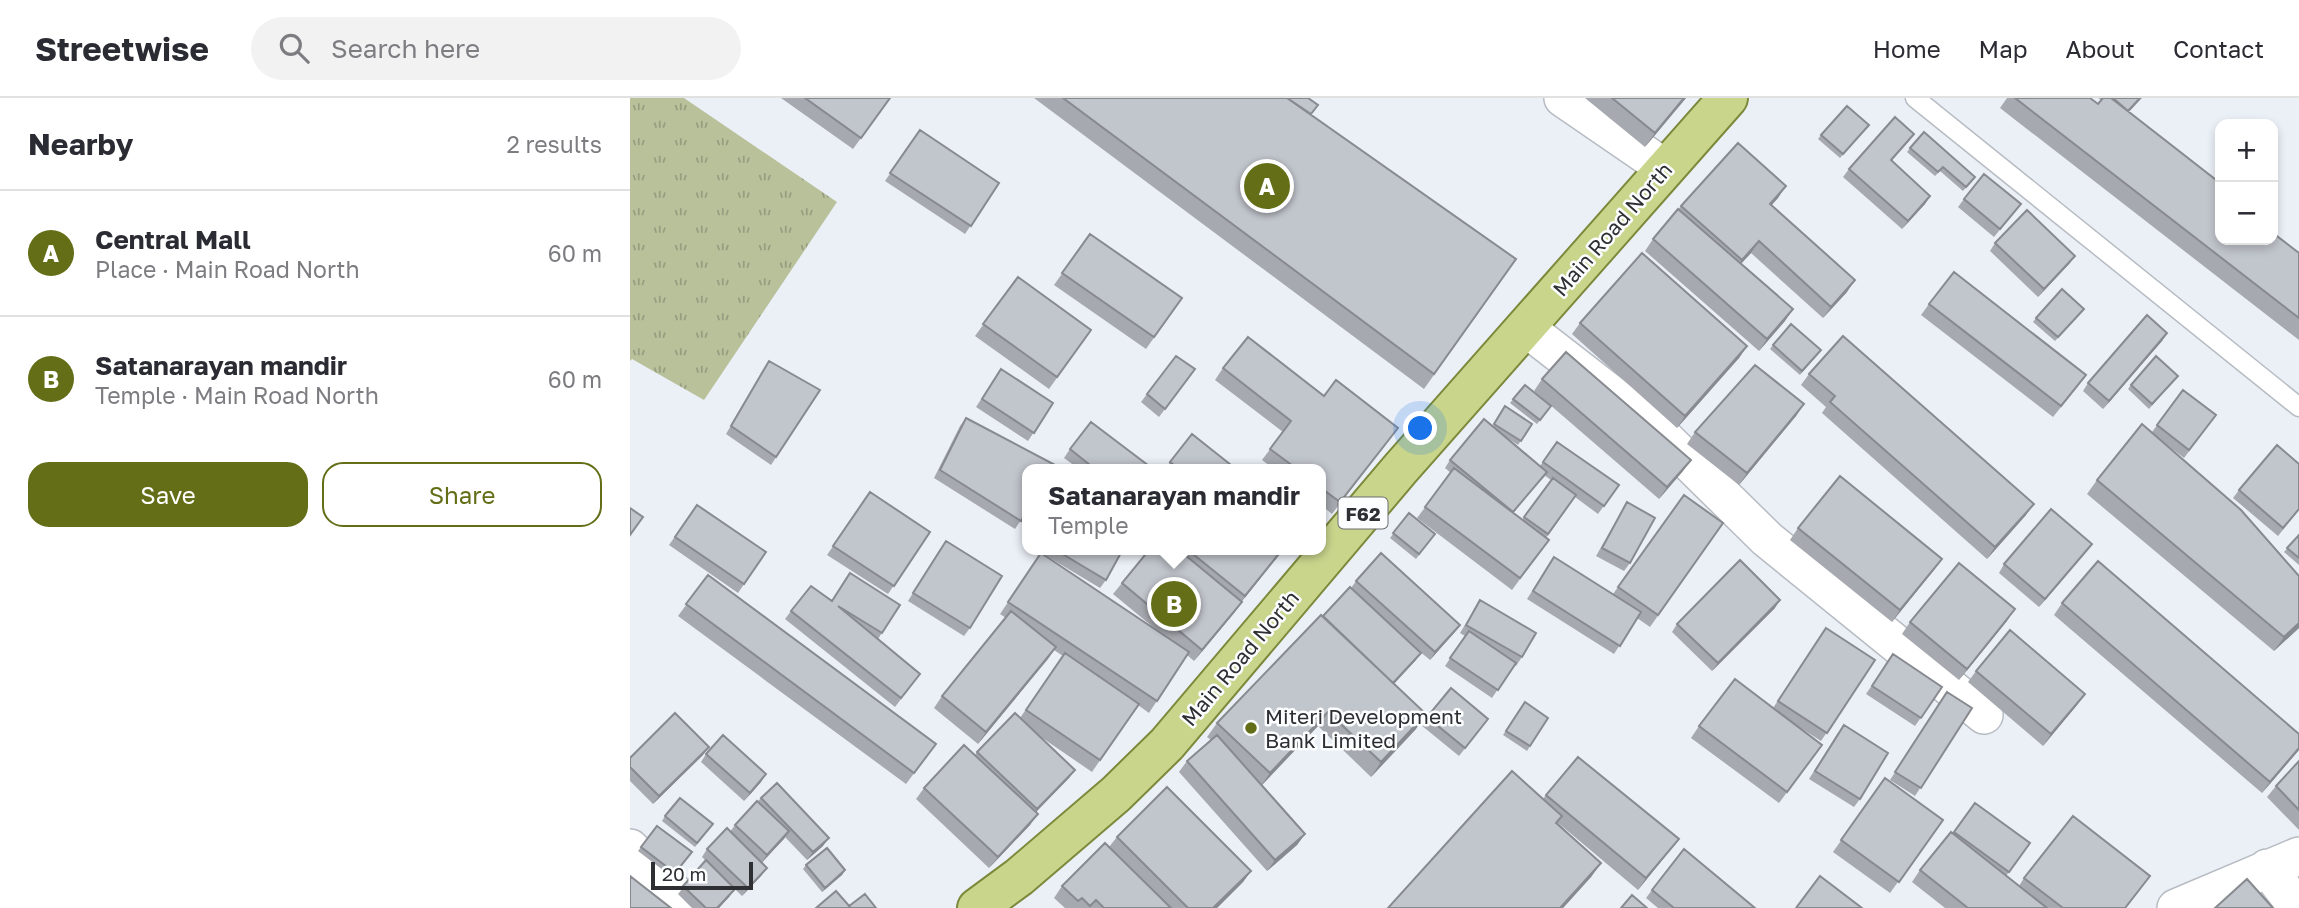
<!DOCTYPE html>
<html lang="en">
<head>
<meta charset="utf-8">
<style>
	body { margin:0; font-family:"Golos Text",sans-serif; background:#f2f2f3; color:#2b2b33 }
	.controls { position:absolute; right:21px; top:21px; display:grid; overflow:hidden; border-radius:14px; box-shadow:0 4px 10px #0003 }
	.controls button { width:63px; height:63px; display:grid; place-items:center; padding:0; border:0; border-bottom:2px solid #e1e1e2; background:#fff; color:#2b2b33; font:35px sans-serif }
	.scale { position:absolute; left:21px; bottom:18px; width:102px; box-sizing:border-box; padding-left:7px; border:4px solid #2d2f32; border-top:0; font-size:19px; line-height:24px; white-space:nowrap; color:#2d2f32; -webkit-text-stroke:5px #fcfdfe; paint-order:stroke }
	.you { position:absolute; left:791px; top:331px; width:24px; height:24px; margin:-18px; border:5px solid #fff; border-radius:50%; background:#1a73e8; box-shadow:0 0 0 10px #1a73e833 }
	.badge { display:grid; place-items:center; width:46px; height:46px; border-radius:50%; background:#636e17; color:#fff; font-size:23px; font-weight:700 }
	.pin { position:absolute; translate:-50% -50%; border:4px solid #fff; box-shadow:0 2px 7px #0006 }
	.popup { position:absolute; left:392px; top:366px; width:304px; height:91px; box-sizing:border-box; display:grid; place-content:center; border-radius:14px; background:#fff; filter:drop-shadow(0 2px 5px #0005); font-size:23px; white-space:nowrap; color:#7c7c81 }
	.popup b { font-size:26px; color:#2b2b33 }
	.popup::after { content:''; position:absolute; left:50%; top:100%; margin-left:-14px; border:14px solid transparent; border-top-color:#fff }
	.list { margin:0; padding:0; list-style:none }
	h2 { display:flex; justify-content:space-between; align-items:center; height:91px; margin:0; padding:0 28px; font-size:30px }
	h2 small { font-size:23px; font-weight:400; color:#7c7c81 }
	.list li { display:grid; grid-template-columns:46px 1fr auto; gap:21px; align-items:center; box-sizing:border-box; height:126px; padding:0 28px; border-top:2px solid #e1e1e2 }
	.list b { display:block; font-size:26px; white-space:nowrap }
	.list p { margin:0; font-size:23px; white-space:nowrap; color:#7c7c81 }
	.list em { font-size:23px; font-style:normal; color:#7c7c81 }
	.actions { display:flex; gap:14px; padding:21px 28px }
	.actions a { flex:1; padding:16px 0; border:2px solid #636e17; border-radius:21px; text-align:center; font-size:24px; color:#636e17 }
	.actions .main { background:#636e17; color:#fff }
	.icon { flex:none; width:38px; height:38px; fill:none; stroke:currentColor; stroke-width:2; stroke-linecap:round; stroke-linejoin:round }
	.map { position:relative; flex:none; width:1669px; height:810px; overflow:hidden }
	header { display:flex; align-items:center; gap:42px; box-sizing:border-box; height:98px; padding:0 35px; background:#fff; border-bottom:2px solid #e1e1e2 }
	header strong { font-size:33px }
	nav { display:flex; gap:38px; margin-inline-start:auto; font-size:24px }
	.search { width:490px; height:63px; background:#f2f2f3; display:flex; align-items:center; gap:18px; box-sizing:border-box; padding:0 24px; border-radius:38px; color:#7c7c81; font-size:26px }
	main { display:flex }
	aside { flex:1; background:#fff }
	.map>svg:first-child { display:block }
</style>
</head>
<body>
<header>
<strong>Streetwise</strong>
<div class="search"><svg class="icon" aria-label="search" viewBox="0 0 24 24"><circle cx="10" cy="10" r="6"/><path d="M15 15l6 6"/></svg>Search here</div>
<nav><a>Home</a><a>Map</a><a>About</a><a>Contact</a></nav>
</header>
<main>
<aside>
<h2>Nearby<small>2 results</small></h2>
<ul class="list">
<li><span class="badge">A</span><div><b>Central Mall</b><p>Place · Main Road North</p></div><em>60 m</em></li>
<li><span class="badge">B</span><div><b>Satanarayan mandir</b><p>Temple · Main Road North</p></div><em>60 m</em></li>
</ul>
<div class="actions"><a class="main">Save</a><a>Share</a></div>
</aside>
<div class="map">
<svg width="1669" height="810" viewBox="0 0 1669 810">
	<defs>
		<pattern id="grass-tufts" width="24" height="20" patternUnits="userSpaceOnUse" patternTransform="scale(1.75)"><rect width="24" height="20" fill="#b9c19b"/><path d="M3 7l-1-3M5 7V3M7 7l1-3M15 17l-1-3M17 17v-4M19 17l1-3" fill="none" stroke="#979d7f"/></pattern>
	</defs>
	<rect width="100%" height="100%" fill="#ebf0f7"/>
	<path fill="url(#grass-tufts)" d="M 0,0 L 54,0 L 207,104 L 74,302 L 2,261 L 0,263 Z"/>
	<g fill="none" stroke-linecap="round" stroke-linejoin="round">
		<defs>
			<path id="lane" d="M 1285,0 L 1669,309"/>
			<path id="street" d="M 933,0 L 1035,70
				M 896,230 L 1021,327 L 1137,441 L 1354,617
				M 0,750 L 59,810
				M 1637,770 L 1668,810
				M 1546,810 L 1669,758"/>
			<path id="primary" d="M 347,810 L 389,779 L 486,696 L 537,646 L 771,370 L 1098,0"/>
		</defs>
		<use href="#lane" stroke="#b7bcc3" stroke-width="21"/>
		<use href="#street" stroke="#b7bcc3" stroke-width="40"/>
		<use href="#primary" stroke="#7c893b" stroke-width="42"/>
		<use href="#lane" stroke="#fff" stroke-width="18"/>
		<use href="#street" stroke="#fff" stroke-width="37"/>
		<use href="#primary" stroke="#cad58c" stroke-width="38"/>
	</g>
	<path fill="#a6a9af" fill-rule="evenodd" d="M 151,0 L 260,0 L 223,51 Z
		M 404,0 L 678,0 L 681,17 L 886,161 L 794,291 Z
		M 955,0 L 1056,0 L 1015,49 Z
		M 1377,0 L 1460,0 L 1468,6 L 1471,2 L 1468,0 L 1512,0 L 1499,14 L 1590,142 L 1669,155 L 1669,242 L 1370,10 Z
		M 1239,27 L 1210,60 L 1188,41 L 1191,37 Z
		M 290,32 L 369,85 L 335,136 L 255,83 Z
		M 1284,36 L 1278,44 L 1261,63 L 1300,98 L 1295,106 L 1272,131 L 1213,79 L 1219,71 Z
		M 1280,50 L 1345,79 L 1333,93 L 1310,73 L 1305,78 L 1277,54 Z
		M 1148,100 L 1142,107 L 1217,194 L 1193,220 L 1121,155 L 1111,166 L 1155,223 L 1129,253 L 1015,153 L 1023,141 L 1051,108 Z
		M 1334,101 L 1391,106 L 1364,139 L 1328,109 Z
		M 460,136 L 552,200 L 516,251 L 424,187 Z
		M 1365,145 L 1445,158 L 1439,166 L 1408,199 L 1360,153 Z
		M 388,179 L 461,232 L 419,291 L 345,238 Z
		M 1299,206 L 1448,288 L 1423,319 L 1291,217 Z
		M 1451,215 L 1425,243 L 1403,224 L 1406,220 Z
		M 950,225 L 1117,248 L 1109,260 L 1047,330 L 942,236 Z
		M 1537,235 L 1532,243 L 1473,311 L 1453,293 L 1458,285 Z
		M 1143,247 L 1188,256 L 1170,277 L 1140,251 Z
		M 139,263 L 190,292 L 141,367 L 96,336 Z
		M 593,270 L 694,298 L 760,341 L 702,416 L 691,407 L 691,371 L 644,371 L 632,362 L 653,334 L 585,282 Z
		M 371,271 L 423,305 L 398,343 L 346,309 Z
		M 565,271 L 529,319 L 511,304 L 517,296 Z
		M 1179,276 L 1396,417 L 1357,461 L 1192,315 L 1196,309 L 1171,287 Z
		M 1548,278 L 1519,311 L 1498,291 L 1501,287 Z
		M 912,281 L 1053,373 L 1029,401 L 904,293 Z
		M 895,287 L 921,308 L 907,326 L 880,305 Z
		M 1553,292 L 1586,317 L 1554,360 L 1532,343 L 1669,530 L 1644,553 L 1457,396 L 1467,382 L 1522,334 Z
		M 1174,306 L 1166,318 L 1109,387 L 1057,346 L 1065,334 Z
		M 875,308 L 902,326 L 888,347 L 876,339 L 910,368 L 927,344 L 989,387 L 968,416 L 945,399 L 916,440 L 910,454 L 882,492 L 787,420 L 821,375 L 815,370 L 820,362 L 863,328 ZM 914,377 L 921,382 L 892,422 L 883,415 Z
		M 336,320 L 397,413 L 385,431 L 304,380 L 330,328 Z
		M 440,351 L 523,371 L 449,371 L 434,360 Z
		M 540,364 L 606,371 L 535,371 Z
		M 1609,392 L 1669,412 L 1648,438 L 1603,400 Z
		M 240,394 L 300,434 L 258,496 L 197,457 Z
		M 1054,397 L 1093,425 L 1020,529 L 1007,520 L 984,556 L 897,501 L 924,459 L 983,496 Z
		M 997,404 L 1000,465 L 994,473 L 966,458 Z
		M 67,407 L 136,454 L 108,495 L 39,447 Z
		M 779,415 L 805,436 L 786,461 L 760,440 Z
		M 1168,430 L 1312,461 L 1262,524 L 1160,442 Z
		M 1669,437 L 1669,467 L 1654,454 Z
		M 310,451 L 340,530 L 334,538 L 278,503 Z
		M 411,452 L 490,452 L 476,482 L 470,490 L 410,454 Z
		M 519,452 L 653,452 L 612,503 L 604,515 L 564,563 L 557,557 L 519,615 L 508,607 L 462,674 L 408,637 L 445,672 L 439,680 L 406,714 L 400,727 L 359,770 L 286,701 L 294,690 L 345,657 L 347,654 L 390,620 L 433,558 L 424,552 L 348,646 L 304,610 L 312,598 L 376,520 L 370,516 L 411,455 L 529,534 L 483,496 Z
		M 1456,454 L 1409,509 L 1369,475 L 1374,466 Z
		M 78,477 L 306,646 L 276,686 L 48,518 Z
		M 726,483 L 830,527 L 824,535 L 800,562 L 788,552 L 791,555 L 785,563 L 764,586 L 786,631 L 741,679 L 688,628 L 632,687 L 675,736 L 667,747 L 637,773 L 549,674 L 557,663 L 581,642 L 577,639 L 587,625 L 721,490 Z
		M 850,502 L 892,559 L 886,568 L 884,567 L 862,600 L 815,568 L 835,538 L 830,535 Z
		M 202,503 L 270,507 L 248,541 L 290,576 L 265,609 L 155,521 L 161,513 Z
		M 1432,505 L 1669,652 L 1632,695 L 1424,517 Z
		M 1145,510 L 1082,573 L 1042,534 L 1047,526 Z
		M 1377,523 L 1329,582 L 1272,536 L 1280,524 Z
		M 1196,530 L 1245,562 L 1191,643 L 1166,627 L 1184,658 L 1149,705 L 1061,640 L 1069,628 L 1143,610 Z
		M 1263,556 L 1312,589 L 1285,628 L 1236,596 Z
		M 1346,573 L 1447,607 L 1413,648 L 1338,584 Z
		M 1317,594 L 1342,610 L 1285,698 L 1260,682 Z
		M 895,604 L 918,620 L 897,653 L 873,637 Z
		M 797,619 L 852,629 L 829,658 L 791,627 Z
		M 1208,635 L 1230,701 L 1224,709 L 1179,681 Z
		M 76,656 L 131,684 L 114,703 L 71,664 Z
		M 73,657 L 23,706 L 0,683 L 0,660 Z
		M 1669,663 L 1669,732 L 1637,699 L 1646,688 Z
		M 1255,680 L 1313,722 L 1260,795 L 1203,754 Z
		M 916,697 L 1049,741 L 1008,792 L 927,724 L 971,765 L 961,779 L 933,810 L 913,701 Z
		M 131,700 L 193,748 L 177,762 L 155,739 L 132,765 L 137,770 L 131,778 L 112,798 L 103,789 L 99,799 L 89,810 L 62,810 L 48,796 L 76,763 L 72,759 L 77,751 L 100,734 L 105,727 Z
		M 1345,705 L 1400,745 L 1376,778 L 1389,788 L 1394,780 L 1512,789 L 1496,810 L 1315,810 L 1282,784 L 1290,772 L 1323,736 Z
		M 35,718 L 83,726 L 65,749 L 32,723 Z
		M 27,728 L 62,754 L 42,779 L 8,753 Z
		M 487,739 L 621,773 L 613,784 L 587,810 L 435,810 L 424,800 L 432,788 L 479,749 Z
		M 176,767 L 215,772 L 212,777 L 192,794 L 173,771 Z
		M 1022,792 L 1125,810 L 1028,810 L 1016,800 Z"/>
	<path fill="#878a8f" d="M 1054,0 L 1056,0 L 1015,49 L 1025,35 Z
		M 1284,36 L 1278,44 L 1255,70 L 1261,62 Z
		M 1156,88 L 1148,100 L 1132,117 L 1140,106 Z
		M 1300,98 L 1295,106 L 1272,131 L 1278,123 Z
		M 1129,143 L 1121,155 L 1104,173 L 1112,162 Z
		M 1445,158 L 1439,166 L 1408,199 L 1414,191 Z
		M 1225,182 L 1217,194 L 1193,220 L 1201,209 Z
		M 1163,211 L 1155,223 L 1129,253 L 1137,241 Z
		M 1537,235 L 1532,243 L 1473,311 L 1479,303 Z
		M 1117,248 L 1109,260 L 1047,330 L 1055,318 Z
		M 1174,306 L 1166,318 L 1109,387 L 1117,375 Z
		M 1061,362 L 1053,373 L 1029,401 L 1037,389 Z
		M 1404,406 L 1396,417 L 1357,461 L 1365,449 Z
		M 1462,446 L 1456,454 L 1409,509 L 1415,501 Z
		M 652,452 L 653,452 L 607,509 L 615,498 Z
		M 1312,461 L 1304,472 L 1262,524 L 1270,512 Z
		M 1150,502 L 1145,510 L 1082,573 L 1088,565 Z
		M 612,504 L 604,515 L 564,563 L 572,552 Z
		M 1385,511 L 1377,523 L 1329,582 L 1337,571 Z
		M 1669,525 L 1669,530 L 1644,553 L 1654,539 Z
		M 830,527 L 824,535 L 800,562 L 805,554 Z
		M 426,549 L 418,561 L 348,646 L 356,634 Z
		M 791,555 L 785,563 L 755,595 L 761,587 Z
		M 1455,596 L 1447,607 L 1413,648 L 1421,636 Z
		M 698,614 L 688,628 L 630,689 L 640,675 Z
		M 796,616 L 786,631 L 741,679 L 751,664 Z
		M 79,649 L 73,657 L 23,706 L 29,698 Z
		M 1669,650 L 1669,652 L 1632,695 L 1640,684 Z
		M 445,672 L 439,680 L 401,719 L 407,711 Z
		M 136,676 L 131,684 L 114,703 L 120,695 Z
		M 408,716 L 400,727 L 359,770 L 368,759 Z
		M 159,733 L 154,741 L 131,765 L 137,757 Z
		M 675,736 L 667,747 L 637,773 L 645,762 Z
		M 199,740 L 193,748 L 177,762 L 183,754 Z
		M 1049,741 L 1040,752 L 1008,792 L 1016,780 Z
		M 971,765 L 961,779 L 933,810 L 930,810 Z
		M 137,770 L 131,778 L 112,798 L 118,790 Z
		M 215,772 L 212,777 L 192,794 L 195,790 Z
		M 621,773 L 613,784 L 587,810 L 583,810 Z
		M 105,791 L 99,799 L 89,810 L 87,810 Z"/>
	<path fill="#c1c5cc" stroke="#878a8f" stroke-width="2" d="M 175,0 L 260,0 L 231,40 Z
		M 433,0 L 657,0 L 886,161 L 804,276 Z
		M 657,0 L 678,0 L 688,7 L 681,16 Z
		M 982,0 L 1054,0 L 1025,35 Z
		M 1385,0 L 1460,0 L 1468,6 L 1473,0 L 1481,0 L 1590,85 L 1590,142 L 1643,142 L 1643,135 L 1669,155 L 1669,220 Z
		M 1483,0 L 1510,0 L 1498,13 Z
		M 1217,8 L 1239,27 L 1213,56 L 1191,37 Z
		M 1265,19 L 1284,36 L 1261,62 L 1300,98 L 1278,123 L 1219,71 Z
		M 290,32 L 369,85 L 341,128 L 260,75 Z
		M 1294,34 L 1345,79 L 1336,89 L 1313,69 L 1308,74 L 1280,50 Z
		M 1108,45 L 1156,88 L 1140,106 L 1225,182 L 1201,209 L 1129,143 L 1112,162 L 1051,108 Z
		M 1354,76 L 1391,106 L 1370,131 L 1334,101 Z
		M 1048,111 L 1163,211 L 1137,241 L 1023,141 Z
		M 1397,112 L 1445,158 L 1414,191 L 1365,145 Z
		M 460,136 L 552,200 L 524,239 L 432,175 Z
		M 1012,155 L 1117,248 L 1055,318 L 950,225 Z
		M 1324,174 L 1456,277 L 1431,308 L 1299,206 Z
		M 388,179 L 461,232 L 427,279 L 353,226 Z
		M 1432,191 L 1454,211 L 1428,239 L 1406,220 Z
		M 1517,217 L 1537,235 L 1479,303 L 1458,285 Z
		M 1161,226 L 1191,252 L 1172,273 L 1143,247 Z
		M 1213,238 L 1404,406 L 1365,449 L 1200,304 L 1205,298 L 1179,276 Z
		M 618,239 L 694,298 L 706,282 L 768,330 L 710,404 L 691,390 L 691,371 L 667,371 L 640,351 L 661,323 L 593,270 Z
		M 936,254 L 1061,362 L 1037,389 L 912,281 Z
		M 546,258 L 565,271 L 535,311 L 517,296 Z
		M 1526,258 L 1548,278 L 1522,306 L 1501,287 Z
		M 139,263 L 190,292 L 146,359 L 101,328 Z
		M 1125,267 L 1174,306 L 1117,375 L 1065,334 Z
		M 371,271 L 423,305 L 404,335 L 352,301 Z
		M 895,287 L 921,308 L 910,322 L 883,301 Z
		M 1553,292 L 1586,317 L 1559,352 L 1527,327 Z
		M 875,308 L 902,326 L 891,343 L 864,326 Z
		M 336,320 L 425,367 L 423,371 L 397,371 L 397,413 L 391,423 L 310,372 Z
		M 854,321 L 917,374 L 883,414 L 820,362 Z
		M 461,324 L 523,371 L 465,371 L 440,351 Z
		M 1512,326 L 1611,412 L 1669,478 L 1669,525 L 1654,539 L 1467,382 Z
		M 562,336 L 606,371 L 549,371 L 540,364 Z
		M 927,344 L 989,387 L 974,408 L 913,364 Z
		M 1647,347 L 1669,366 L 1669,411 L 1653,430 L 1609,392 Z
		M 824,370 L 919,442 L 890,480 L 795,409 Z
		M 1210,378 L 1312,461 L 1270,512 L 1168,430 Z
		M 923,380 L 946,397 L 918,436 L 894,419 Z
		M 240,394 L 300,434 L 264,488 L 203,448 Z
		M 1054,397 L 1093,425 L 1028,517 L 988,489 Z
		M 997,404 L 1025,420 L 1000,465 L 972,450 Z
		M 67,407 L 136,454 L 114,486 L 45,439 Z
		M 0,410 L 13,419 L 0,437 Z
		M 1421,411 L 1462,446 L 1415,501 L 1374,466 Z
		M 779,415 L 805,436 L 789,456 L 763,435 Z
		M 1669,437 L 1669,460 L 1657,450 Z
		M 316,443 L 372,478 L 340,530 L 283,495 Z
		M 426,452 L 490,452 L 492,453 L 476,482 Z
		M 519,452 L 549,452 L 612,504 L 572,552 L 492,485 Z
		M 558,452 L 652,452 L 615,498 Z
		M 411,455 L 559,554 L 527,603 L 378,504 Z
		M 751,455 L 830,527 L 805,554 L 726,483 Z
		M 924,459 L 1011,514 L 990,548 L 903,493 Z
		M 1110,462 L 1150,502 L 1088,565 L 1047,526 Z
		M 1468,463 L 1669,636 L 1669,650 L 1640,684 L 1432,505 Z
		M 1329,465 L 1385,511 L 1337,571 L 1280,524 Z
		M 220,475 L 270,507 L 252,535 L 208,508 L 290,576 L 271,600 L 161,513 L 181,488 L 202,503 Z
		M 78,477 L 306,646 L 284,675 L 56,506 Z
		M 720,489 L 791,555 L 763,585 L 693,518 Z
		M 850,502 L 906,535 L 892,559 L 836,527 Z
		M 381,513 L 426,549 L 356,634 L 312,598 Z
		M 691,517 L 796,616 L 751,664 L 698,614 L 640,675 L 587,625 Z
		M 1196,530 L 1245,562 L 1197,635 L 1148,603 Z
		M 1380,532 L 1455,596 L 1421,636 L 1346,573 Z
		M 839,533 L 886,565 L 868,592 L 820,560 Z
		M 435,555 L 509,606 L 470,662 L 396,612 Z
		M 1263,556 L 1312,589 L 1291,620 L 1242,588 Z
		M 1105,581 L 1192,647 L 1157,694 L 1069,628 Z
		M 821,590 L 858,621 L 835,650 L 797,619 Z
		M 1317,594 L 1342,610 L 1291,690 L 1265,674 Z
		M 895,604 L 918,620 L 900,648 L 876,633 Z
		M 45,615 L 79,649 L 29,698 L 0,669 L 0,660 Z
		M 385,615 L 445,672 L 407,711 L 347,654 Z
		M 1214,627 L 1258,655 L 1230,701 L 1185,673 Z
		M 93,637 L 136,676 L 120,695 L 76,656 Z
		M 587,637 L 675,736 L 645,762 L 557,663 Z
		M 334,647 L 408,716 L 368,759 L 294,690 Z
		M 948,659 L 1049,741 L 1016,780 L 916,697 Z
		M 1669,663 L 1669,712 L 1646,688 Z
		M 882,673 L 932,718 L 926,725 L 971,765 L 930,810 L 758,810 Z
		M 1255,680 L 1313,722 L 1269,784 L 1211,742 Z
		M 147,685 L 199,740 L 183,754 L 131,700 Z
		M 537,689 L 621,773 L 583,810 L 558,810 L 487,739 Z
		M 50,700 L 83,726 L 67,745 L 35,718 Z
		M 127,703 L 159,733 L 137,757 L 105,727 Z
		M 1345,705 L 1400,745 L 1379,774 L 1324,734 Z
		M 1443,718 L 1520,778 L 1495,810 L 1433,810 L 1394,780 Z
		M 27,728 L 62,754 L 45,775 L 11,749 Z
		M 97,730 L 137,770 L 118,790 L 77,751 Z
		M 1321,734 L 1417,810 L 1338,810 L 1290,772 Z
		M 475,745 L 541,810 L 474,810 L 466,802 L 460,808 L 452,800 L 448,803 L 432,788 Z
		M 197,750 L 215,772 L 195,790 L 176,767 Z
		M 1054,751 L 1125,810 L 1044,810 L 1022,792 Z
		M 76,762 L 105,791 L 87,810 L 76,810 L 53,788 Z
		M 0,778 L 41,810 L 0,810 Z
		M 1190,778 L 1232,810 L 1166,810 Z
		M 1617,781 L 1643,810 L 1585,810 Z
		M 206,793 L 221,810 L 186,810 Z
		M 235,796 L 246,810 L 221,810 L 219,808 Z
		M 1002,797 L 1017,810 L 991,810 Z"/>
	<circle fill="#636e17" stroke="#fcfdfe" stroke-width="2.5" cx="621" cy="630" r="7"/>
	<g text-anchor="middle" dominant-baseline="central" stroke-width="5" stroke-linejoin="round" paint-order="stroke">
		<rect fill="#fcfdfe" stroke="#6b6d6f" stroke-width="2" x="708.5" y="399.5" width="49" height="31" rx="5"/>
		<g font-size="19" font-weight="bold" fill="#2d2f32">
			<text x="733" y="415">F62</text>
		</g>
		<g font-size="21" fill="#2d2f32" stroke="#fcfdfe">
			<text transform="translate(982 131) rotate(-49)">Main Road North</text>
			<text transform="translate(610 560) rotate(-50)">Main Road North</text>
		</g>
		<g font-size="21" fill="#2d2f32" stroke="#fcfdfe" text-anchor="start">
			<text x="635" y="618">Miteri Development<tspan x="635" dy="24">Bank Limited</tspan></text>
		</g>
	</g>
</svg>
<div class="controls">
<button>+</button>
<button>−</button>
</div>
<div class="scale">20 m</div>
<div class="you"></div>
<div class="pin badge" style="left:637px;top:88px">A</div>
<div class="pin badge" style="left:544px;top:506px">B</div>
<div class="popup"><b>Satanarayan mandir</b>Temple</div>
</div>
</main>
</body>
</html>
